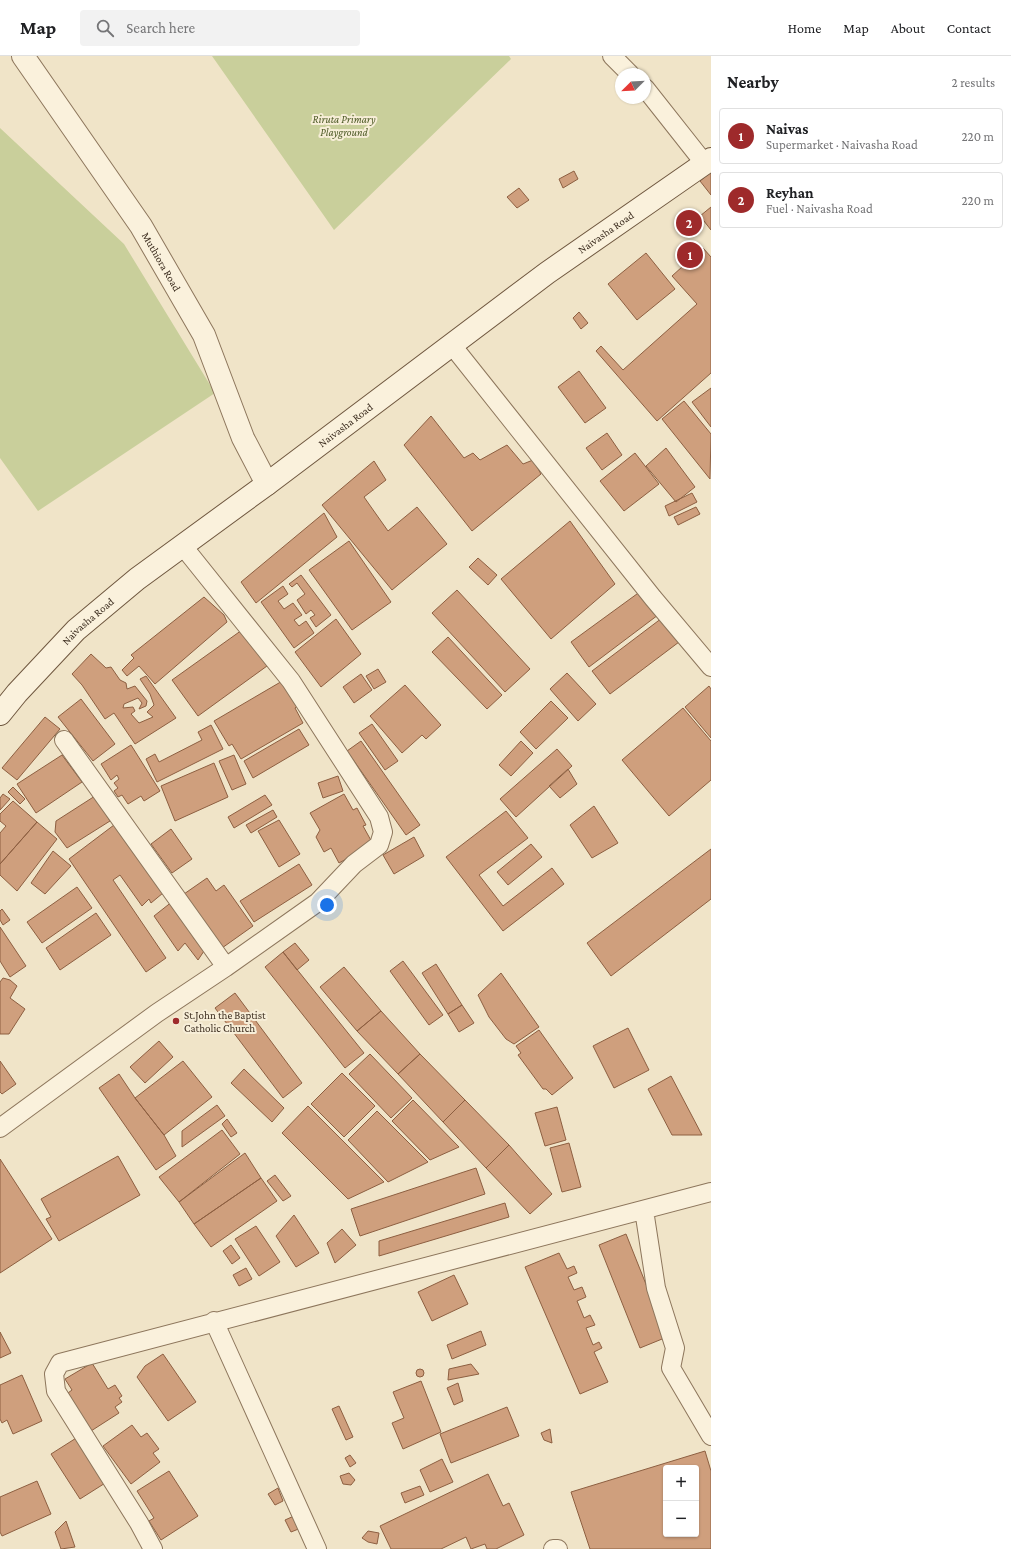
<!DOCTYPE html>
<html lang="en">
<head>
<meta charset="utf-8">
<style>
	body { margin:0; font-family:"Crimson Pro",serif; background:#f2f2f2; color:#202124 }
	.controls { position:absolute; right:12px; bottom:12px; display:grid; overflow:hidden; border-radius:4px; box-shadow:0 1px 3px #0004 }
	.controls button { width:36px; height:36px; display:grid; place-items:center; padding:0; border:0; border-bottom:1px solid #e0e0e0; background:#fff; color:#202124; font:20px sans-serif }
	.compass { position:absolute; left:615px; top:12px; width:36px; height:36px; border-radius:50%; background:#fff; box-shadow:0 1px 3px #0004; rotate:246deg }
	.you { position:absolute; left:327px; top:849px; width:14px; height:14px; margin:-10px; border:3px solid #fff; border-radius:50%; background:#1a73e8; box-shadow:0 0 0 6px #1a73e833 }
	.badge { display:grid; place-items:center; width:26px; height:26px; border-radius:50%; background:#9e2a2b; color:#fff; font-size:13px; font-weight:700 }
	.pin { position:absolute; translate:-50% -50%; border:2px solid #fff; box-shadow:0 1px 4px #0006 }
	.list { margin:0; padding:0; list-style:none }
	h2 { display:flex; justify-content:space-between; align-items:center; height:52px; margin:0; padding:0 16px; font-size:17px }
	h2 small { font-size:13px; font-weight:400; color:#757577 }
	.list li { display:grid; grid-template-columns:26px 1fr auto; gap:12px; align-items:center; box-sizing:border-box; height:56px; margin:0 8px 8px; padding:0 8px; border:1px solid #e0e0e0; border-radius:4px }
	.list b { display:block; font-size:15px; white-space:nowrap }
	.list p { margin:0; font-size:13px; white-space:nowrap; color:#757577 }
	.list em { font-size:13px; font-style:normal; color:#757577 }
	.icon { flex:none; width:22px; height:22px; fill:none; stroke:currentColor; stroke-width:2; stroke-linecap:round; stroke-linejoin:round }
	.map { position:relative; flex:none; width:711px; height:1493px; overflow:hidden }
	header { display:flex; align-items:center; gap:24px; box-sizing:border-box; height:56px; padding:0 20px; background:#fff; border-bottom:1px solid #e0e0e0 }
	header strong { font-size:19px }
	nav { display:flex; gap:22px; margin-inline-start:auto; font-size:14px }
	.search { width:280px; height:36px; background:#f2f2f2; display:flex; align-items:center; gap:10px; box-sizing:border-box; padding:0 14px; border-radius:4px; color:#757577; font-size:15px }
	main { display:flex }
	aside { flex:1; background:#fff }
	.map>svg:first-child { display:block }
</style>
</head>
<body>
<header>
<strong>Map</strong>
<div class="search"><svg class="icon" aria-label="search" viewBox="0 0 24 24"><circle cx="10" cy="10" r="6"/><path d="M15 15l6 6"/></svg>Search here</div>
<nav><a>Home</a><a>Map</a><a>About</a><a>Contact</a></nav>
</header>
<main>
<div class="map">
<svg width="711" height="1493" viewBox="0 0 711 1493">
	<rect width="100%" height="100%" fill="#f0e4c8"/>
	<path fill="#c9cf9b" d="M 212,0 L 509,0 L 511,3 L 334,174 Z
		M 0,72 L 124,188 L 215,337 L 38,455 L 0,402 Z"/>
	<path fill="#cf9f7d" stroke="#8d5f41" fill-rule="evenodd" d="M 574,115 L 578,123 L 563,132 L 559,123 Z
		M 711,116 L 711,139 L 700,125 Z
		M 519,132 L 529,144 L 517,152 L 507,141 Z
		M 711,151 L 711,174 L 700,160 Z
		M 703,192 L 711,201 L 711,317 L 657,365 L 596,295 L 601,290 L 623,314 L 697,248 L 672,220 Z
		M 646,197 L 675,233 L 637,264 L 608,228 Z
		M 579,256 L 588,267 L 581,273 L 573,262 Z
		M 579,315 L 606,352 L 585,367 L 558,331 Z
		M 711,332 L 711,371 L 692,346 Z
		M 684,345 L 711,378 L 710,423 L 662,363 Z
		M 431,360 L 464,402 L 473,397 L 480,404 L 507,389 L 523,408 L 533,404 L 541,418 L 472,475 L 404,389 Z
		M 607,377 L 622,399 L 602,414 L 586,392 Z
		M 666,392 L 695,431 L 676,446 L 646,410 Z
		M 635,397 L 659,428 L 624,455 L 600,425 Z
		M 374,405 L 386,424 L 364,441 L 388,475 L 417,451 L 447,488 L 392,534 L 322,449 Z
		M 692,437 L 697,446 L 669,460 L 665,450 Z
		M 696,451 L 700,458 L 678,469 L 674,461 Z
		M 324,457 L 337,481 L 256,547 L 241,526 Z
		M 570,465 L 615,528 L 551,583 L 501,523 Z
		M 349,485 L 391,546 L 352,574 L 309,514 Z
		M 478,502 L 497,519 L 488,529 L 469,511 Z
		M 301,519 L 331,559 L 316,571 L 310,562 L 315,559 L 311,554 L 306,558 L 297,544 L 305,538 L 297,527 L 292,531 L 289,528 Z
		M 283,530 L 288,538 L 278,545 L 284,553 L 293,547 L 302,559 L 294,564 L 299,570 L 306,565 L 314,577 L 294,592 L 261,546 Z
		M 457,534 L 530,613 L 505,636 L 432,557 Z
		M 641,535 L 658,559 L 589,611 L 571,586 Z
		M 204,541 L 224,559 L 227,566 L 155,628 L 139,610 L 127,620 L 122,614 L 134,602 L 131,599 Z
		M 662,562 L 679,586 L 610,638 L 592,615 Z
		M 336,563 L 361,598 L 321,631 L 295,596 Z
		M 242,574 L 267,610 L 198,660 L 172,624 Z
		M 448,581 L 502,639 L 487,653 L 432,596 Z
		M 91,598 L 106,612 L 111,611 L 120,624 L 126,627 L 127,633 L 135,630 L 147,645 L 146,650 L 139,653 L 142,647 L 138,642 L 124,648 L 123,652 L 133,651 L 135,655 L 131,658 L 139,667 L 153,661 L 147,656 L 154,649 L 150,638 L 140,623 L 146,620 L 176,662 L 135,688 L 114,657 L 105,663 L 82,629 L 72,618 Z
		M 378,613 L 386,626 L 374,633 L 366,620 Z
		M 567,617 L 596,648 L 578,665 L 550,633 Z
		M 361,618 L 372,634 L 354,647 L 343,631 Z
		M 284,624 L 299,649 L 295,652 L 303,667 L 241,703 L 232,688 L 229,690 L 214,665 Z
		M 405,629 L 441,669 L 426,683 L 422,679 L 402,697 L 370,660 Z
		M 709,630 L 711,633 L 711,682 L 685,651 Z
		M 81,643 L 115,688 L 93,705 L 58,661 Z
		M 551,645 L 568,662 L 536,693 L 520,676 Z
		M 683,652 L 711,685 L 711,724 L 669,760 L 622,704 Z
		M 45,661 L 60,673 L 17,724 L 2,712 Z
		M 372,668 L 398,705 L 385,714 L 359,677 Z
		M 211,669 L 223,693 L 157,726 L 146,703 L 155,698 L 159,706 L 202,684 L 198,676 Z
		M 299,673 L 309,689 L 253,722 L 244,705 Z
		M 361,685 L 420,769 L 406,779 L 347,695 Z
		M 521,685 L 533,697 L 511,720 L 499,709 Z
		M 131,689 L 160,735 L 144,745 L 141,740 L 128,748 L 122,739 L 118,741 L 114,735 L 118,732 L 114,727 L 119,723 L 117,719 L 111,724 L 101,708 Z
		M 557,693 L 572,710 L 516,761 L 500,743 Z
		M 62,699 L 82,726 L 36,757 L 17,728 Z
		M 234,699 L 246,728 L 232,734 L 219,705 Z
		M 214,707 L 228,741 L 175,765 L 161,730 Z
		M 568,713 L 577,728 L 560,742 L 549,730 Z
		M 338,720 L 343,735 L 323,742 L 318,727 Z
		M 13,731 L 25,743 L 20,748 L 8,736 Z
		M 3,738 L 10,743 L 0,754 L 0,742 Z
		M 344,738 L 353,754 L 357,752 L 366,769 L 363,770 L 373,788 L 339,807 L 331,792 L 324,796 L 316,781 L 320,774 L 310,757 Z
		M 265,739 L 272,749 L 234,772 L 228,761 Z
		M 95,740 L 110,765 L 67,792 L 55,776 L 56,765 Z
		M 13,745 L 37,766 L 0,808 L 0,777 L 6,770 L 0,765 L 0,758 Z
		M 594,750 L 618,787 L 592,802 L 570,769 Z
		M 273,754 L 277,761 L 251,777 L 246,769 Z
		M 506,755 L 528,782 L 479,819 L 503,850 L 552,812 L 564,828 L 503,875 L 446,801 Z
		M 279,764 L 300,798 L 279,811 L 258,775 Z
		M 37,766 L 57,783 L 17,835 L 0,819 L 0,808 Z
		M 114,769 L 163,837 L 151,847 L 149,843 L 142,850 L 120,819 L 113,824 L 166,902 L 146,916 L 69,803 Z
		M 171,773 L 192,803 L 172,817 L 151,788 Z
		M 414,781 L 424,800 L 394,818 L 383,799 Z
		M 531,788 L 542,801 L 508,829 L 497,816 Z
		M 711,793 L 711,843 L 611,920 L 587,887 Z
		M 53,795 L 71,810 L 45,838 L 31,827 Z
		M 299,808 L 312,829 L 254,866 L 240,845 Z
		M 207,822 L 216,835 L 224,829 L 253,870 L 222,892 L 184,838 Z
		M 77,831 L 92,852 L 42,887 L 27,866 Z
		M 173,845 L 197,878 L 193,881 L 204,895 L 198,904 L 185,887 L 178,895 L 154,860 Z
		M 2,853 L 10,864 L 3,869 L 0,864 L 0,855 Z
		M 96,857 L 111,879 L 60,914 L 46,892 Z
		M 0,871 L 26,910 L 10,921 L 0,905 Z
		M 295,887 L 309,904 L 297,914 L 283,896 Z
		M 283,896 L 364,997 L 345,1012 L 265,911 Z
		M 403,905 L 443,959 L 429,969 L 390,915 Z
		M 436,908 L 462,949 L 448,958 L 422,917 Z
		M 344,911 L 381,955 L 357,975 L 320,931 Z
		M 501,917 L 539,971 L 514,988 L 506,983 L 489,961 L 478,939 Z
		M 3,922 L 10,924 L 17,930 L 10,942 L 25,953 L 9,978 L 0,978 L 0,926 Z
		M 235,937 L 302,1027 L 283,1042 L 215,952 Z
		M 462,949 L 474,967 L 459,976 L 448,958 Z
		M 381,955 L 420,998 L 398,1018 L 357,975 Z
		M 628,972 L 649,1014 L 614,1032 L 593,990 Z
		M 539,974 L 573,1022 L 552,1039 L 546,1033 L 543,1033 L 518,999 L 521,997 L 516,990 Z
		M 159,985 L 173,1001 L 145,1027 L 130,1011 Z
		M 370,998 L 412,1042 L 391,1062 L 349,1018 Z
		M 420,998 L 465,1044 L 443,1066 L 398,1018 Z
		M 0,1005 L 16,1028 L 2,1038 L 0,1036 Z
		M 183,1005 L 212,1041 L 164,1079 L 135,1042 Z
		M 244,1013 L 284,1052 L 272,1066 L 231,1027 Z
		M 342,1017 L 375,1050 L 344,1081 L 311,1048 Z
		M 119,1018 L 135,1042 L 164,1079 L 176,1100 L 156,1114 L 99,1032 Z
		M 671,1020 L 702,1079 L 672,1079 L 648,1033 Z
		M 413,1044 L 459,1091 L 430,1104 L 392,1065 Z
		M 465,1044 L 509,1089 L 486,1112 L 443,1066 Z
		M 217,1049 L 225,1060 L 182,1091 L 182,1075 Z
		M 308,1050 L 384,1126 L 348,1143 L 282,1077 Z
		M 557,1051 L 566,1084 L 545,1090 L 535,1057 Z
		M 377,1055 L 428,1106 L 388,1126 L 348,1084 Z
		M 227,1063 L 237,1077 L 231,1081 L 222,1068 Z
		M 222,1074 L 240,1098 L 179,1146 L 159,1121 Z
		M 569,1087 L 581,1131 L 562,1136 L 550,1092 Z
		M 509,1089 L 552,1138 L 530,1158 L 486,1112 Z
		M 245,1097 L 261,1122 L 194,1168 L 179,1146 Z
		M 118,1100 L 140,1139 L 59,1185 L 46,1163 L 51,1161 L 41,1143 Z
		M 0,1103 L 52,1183 L 0,1217 Z
		M 476,1112 L 485,1138 L 360,1180 L 351,1153 Z
		M 275,1119 L 291,1140 L 283,1145 L 267,1125 Z
		M 261,1122 L 277,1145 L 211,1191 L 194,1168 Z
		M 505,1147 L 509,1161 L 379,1200 L 379,1185 Z
		M 294,1159 L 319,1197 L 296,1211 L 276,1180 Z
		M 256,1170 L 280,1206 L 259,1220 L 235,1183 Z
		M 342,1173 L 356,1189 L 335,1207 L 327,1187 Z
		M 626,1178 L 667,1281 L 640,1292 L 599,1189 Z
		M 231,1189 L 240,1202 L 232,1208 L 223,1195 Z
		M 559,1197 L 567,1213 L 574,1210 L 577,1217 L 568,1221 L 574,1234 L 582,1231 L 586,1241 L 577,1245 L 584,1262 L 590,1259 L 595,1269 L 586,1272 L 593,1289 L 599,1286 L 602,1292 L 594,1296 L 608,1326 L 580,1338 L 525,1211 Z
		M 246,1212 L 252,1223 L 239,1230 L 233,1219 Z
		M 454,1219 L 468,1248 L 432,1265 L 418,1236 Z
		M 481,1275 L 486,1289 L 452,1303 L 447,1289 Z
		M 0,1276 L 11,1297 L 0,1302 Z
		M 163,1298 L 196,1346 L 168,1365 L 137,1321 L 145,1310 Z
		M 92,1307 L 108,1333 L 115,1329 L 122,1340 L 119,1342 L 122,1346 L 115,1351 L 119,1357 L 91,1375 L 68,1337 L 72,1334 L 65,1323 Z
		M 471,1308 L 479,1318 L 448,1324 L 449,1313 Z
		M416 1317a4 4 0 1 1 8 0a4 4 0 1 1-8 0Z
		M 22,1319 L 42,1365 L 13,1378 L 7,1364 L 2,1367 L 0,1363 L 0,1329 Z
		M 421,1325 L 441,1376 L 403,1393 L 392,1367 L 404,1362 L 393,1336 Z
		M 458,1327 L 463,1345 L 454,1349 L 447,1332 Z
		M 339,1350 L 353,1381 L 346,1384 L 332,1353 Z
		M 507,1351 L 519,1380 L 451,1407 L 440,1378 Z
		M 132,1369 L 141,1381 L 147,1377 L 159,1393 L 153,1397 L 160,1406 L 131,1428 L 103,1390 Z
		M 550,1373 L 552,1387 L 544,1384 L 541,1377 Z
		M 81,1379 L 110,1424 L 80,1443 L 51,1398 Z
		M 705,1395 L 711,1415 L 711,1493 L 590,1493 L 571,1436 ZM 666,1412 L 696,1412 L 696,1478 L 666,1478 Z
		M 350,1399 L 356,1407 L 350,1411 L 345,1402 Z
		M 442,1403 L 453,1426 L 430,1436 L 420,1414 Z
		M 169,1415 L 198,1460 L 161,1484 L 149,1465 L 154,1462 L 137,1435 Z
		M 349,1417 L 355,1424 L 351,1429 L 343,1428 L 340,1420 Z
		M 488,1418 L 503,1450 L 509,1447 L 524,1479 L 496,1493 L 487,1493 L 485,1488 L 471,1493 L 466,1481 L 441,1493 L 391,1493 L 380,1470 Z
		M 37,1425 L 51,1458 L 2,1480 L 0,1476 L 0,1441 Z
		M 420,1430 L 424,1439 L 405,1447 L 401,1437 Z
		M 278,1432 L 283,1445 L 275,1449 L 268,1438 Z
		M 294,1460 L 301,1472 L 291,1476 L 285,1464 Z
		M 66,1465 L 75,1491 L 61,1493 L 55,1476 Z
		M 368,1475 L 379,1477 L 377,1488 L 368,1486 L 362,1482 Z"/>
	<g fill="none" stroke-linecap="round" stroke-linejoin="round">
		<defs>
			<path id="minor" d="M 612,0 L 630,18
				M 645,32 L 705,108
				M 451,288 L 653,542 L 711,611
				M 64,684 L 226,911
				M 0,1072 L 157,957 L 226,911 L 318,846 L 354,808 L 379,789 L 383,776 L 379,761 L 291,625 L 182,489
				M 644,1154 L 656,1232 L 675,1292 L 671,1312 L 711,1380
				M 214,1265 L 317,1493
				M 153,1493 L 139,1467 L 56,1335 L 54,1318 L 60,1307 L 711,1136
				M 553,1493 L 558,1493"/>
			<g id="tertiary">
				<path id="s1" d="M 23,0 L 141,170 L 204,279 L 243,382 L 267,428"/>
			</g>
			<g id="secondary">
				<path id="s2" d="M 0,658 L 17,637 L 76,574 L 137,523 L 267,428 L 547,217 L 711,103"/>
			</g>
		</defs>
		<use href="#minor" stroke="#8d765c" stroke-width="20"/>
		<use href="#tertiary" stroke="#8d765c" stroke-width="24"/>
		<use href="#secondary" stroke="#6f573f" stroke-width="24"/>
		<use href="#minor" stroke="#faf1dc" stroke-width="18"/>
		<use href="#tertiary" stroke="#faf1dc" stroke-width="22"/>
		<use href="#secondary" stroke="#faf1dc" stroke-width="22"/>
	</g>
	<circle fill="#9e2a2b" stroke="#f7eed8" stroke-width="1.5" cx="176" cy="965" r="4"/>
	<g text-anchor="middle" dominant-baseline="central" stroke-width="4" stroke-linejoin="round" paint-order="stroke">
		<g font-size="11" font-style="italic" fill="#4d5a26" stroke="#f7eed8">
			<text x="344" y="63">Riruta Primary<tspan x="344" dy="13">Playground</tspan></text>
		</g>
		<g font-size="11" fill="#3d2e20" stroke="#f7eed8">
			<text stroke="none"><textPath href="#s2" startOffset="776">Naivasha Road</textPath></text>
			<text stroke="none"><textPath href="#s1" startOffset="248">Muthiora Road</textPath></text>
			<text stroke="none"><textPath href="#s2" startOffset="452">Naivasha Road</textPath></text>
			<text stroke="none"><textPath href="#s2" startOffset="128">Naivasha Road</textPath></text>
		</g>
		<g font-size="11" fill="#3d2e20" stroke="#f7eed8" text-anchor="start">
			<text x="184" y="959">St.John the Baptist<tspan x="184" dy="13">Catholic Church</tspan></text>
		</g>
	</g>
</svg>
<div class="controls">
<button>+</button>
<button>−</button>
</div>
<svg class="compass" viewBox="-18 -18 36 36"><path d="M0-13l5 13h-10z" fill="#e53935"/><path d="M0 13l5-13h-10z" fill="#757577"/></svg>
<div class="you"></div>
<div class="pin badge" style="left:690px;top:199px">1</div>
<div class="pin badge" style="left:689px;top:167px">2</div>
</div>
<aside>
<h2>Nearby<small>2 results</small></h2>
<ul class="list">
<li><span class="badge">1</span><div><b>Naivas</b><p>Supermarket · Naivasha Road</p></div><em>220 m</em></li>
<li><span class="badge">2</span><div><b>Reyhan</b><p>Fuel · Naivasha Road</p></div><em>220 m</em></li>
</ul>
</aside>
</main>
</body>
</html>
